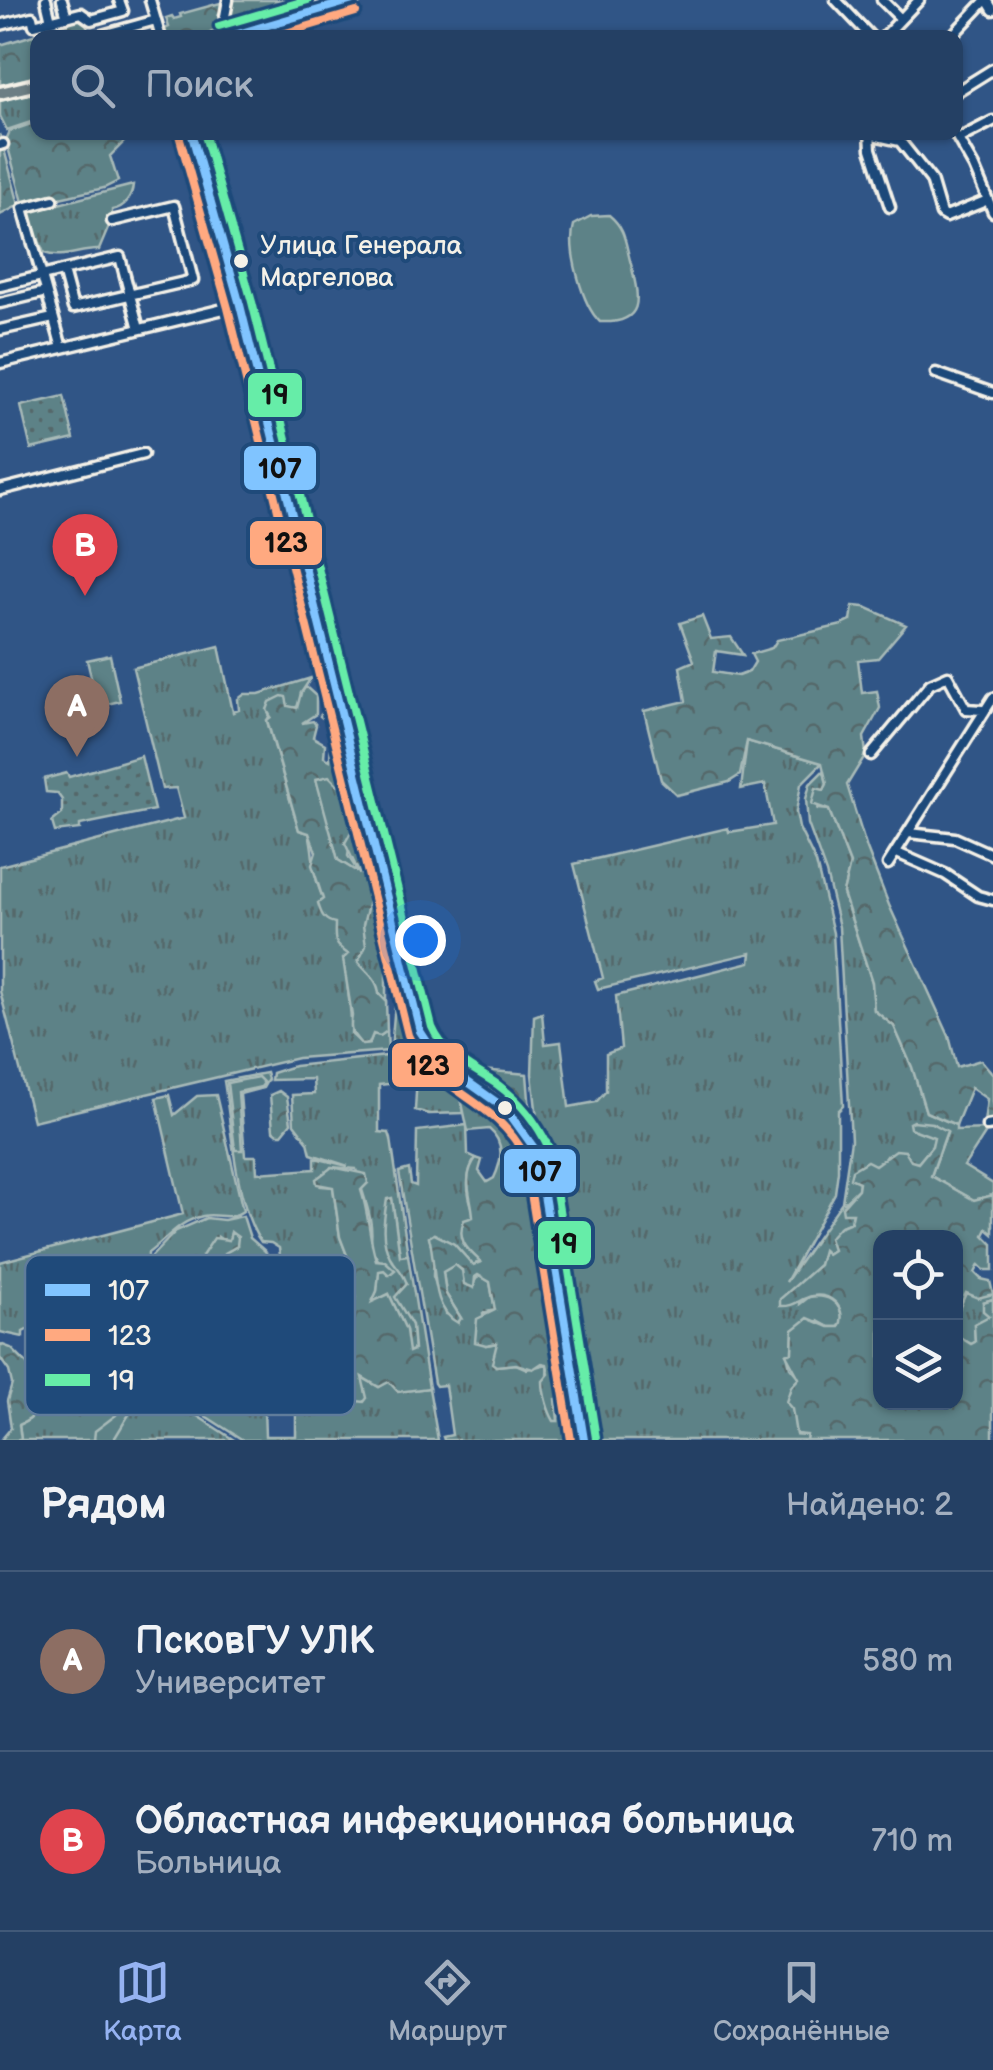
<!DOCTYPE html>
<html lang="ru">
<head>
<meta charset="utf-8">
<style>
	body { margin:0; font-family:"Balsamiq Sans",sans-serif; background:#2c476a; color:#f1f3f6 }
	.controls { position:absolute; right:30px; bottom:30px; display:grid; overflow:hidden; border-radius:20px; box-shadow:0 2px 8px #0004 }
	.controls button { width:90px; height:90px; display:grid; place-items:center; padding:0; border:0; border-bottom:2px solid #415978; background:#244064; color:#f1f3f6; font:50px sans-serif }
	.you { position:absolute; left:420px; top:940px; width:35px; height:35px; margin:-25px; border:8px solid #fff; border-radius:50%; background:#1a73e8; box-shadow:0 0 0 15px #1a73e833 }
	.badge { display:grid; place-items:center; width:65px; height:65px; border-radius:50%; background:#95b2f1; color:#fff; font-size:32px; font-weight:700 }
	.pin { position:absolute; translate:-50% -82px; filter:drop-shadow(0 2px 5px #0008) }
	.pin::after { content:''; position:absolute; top:52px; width:35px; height:30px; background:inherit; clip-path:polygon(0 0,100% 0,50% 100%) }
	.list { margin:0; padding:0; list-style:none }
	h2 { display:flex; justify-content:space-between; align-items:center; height:130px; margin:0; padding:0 40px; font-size:42px }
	h2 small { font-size:32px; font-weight:400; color:#a3afbf }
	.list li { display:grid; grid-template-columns:65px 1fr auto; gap:30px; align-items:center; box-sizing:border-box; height:180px; padding:0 40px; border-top:2px solid #415978 }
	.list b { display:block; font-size:38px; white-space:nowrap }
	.list p { margin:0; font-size:32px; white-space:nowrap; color:#a3afbf }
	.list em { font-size:32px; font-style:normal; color:#a3afbf }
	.icon { flex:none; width:55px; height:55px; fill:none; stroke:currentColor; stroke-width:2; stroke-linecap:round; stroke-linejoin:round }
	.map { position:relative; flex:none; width:993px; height:1440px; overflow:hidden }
	.search { position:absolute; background:#244064; box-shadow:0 2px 8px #0004; left:30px; right:30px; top:30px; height:110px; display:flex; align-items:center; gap:25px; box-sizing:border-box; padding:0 35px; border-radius:20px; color:#a3afbf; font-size:38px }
	.sheet { height:490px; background:#244064 }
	nav { display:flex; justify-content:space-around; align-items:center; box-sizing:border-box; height:140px; border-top:2px solid #415978; background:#244064; font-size:28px; color:#a3afbf }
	nav a { display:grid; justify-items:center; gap:5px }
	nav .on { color:#95b2f1 }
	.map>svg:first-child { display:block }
</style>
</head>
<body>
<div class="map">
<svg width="993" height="1440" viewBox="0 0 993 1440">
	<defs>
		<pattern id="grass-tufts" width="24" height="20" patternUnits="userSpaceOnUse" patternTransform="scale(2.5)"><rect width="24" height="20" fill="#5d8287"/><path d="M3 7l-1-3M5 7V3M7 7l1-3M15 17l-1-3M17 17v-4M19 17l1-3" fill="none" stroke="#54686a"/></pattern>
		<pattern id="forest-crowns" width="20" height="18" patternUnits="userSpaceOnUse" patternTransform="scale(2.5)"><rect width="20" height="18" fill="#5d8287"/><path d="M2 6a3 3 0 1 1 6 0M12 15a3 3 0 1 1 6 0" fill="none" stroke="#54686a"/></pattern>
		<pattern id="cemetery-stones" width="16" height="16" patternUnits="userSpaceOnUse" patternTransform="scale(2.5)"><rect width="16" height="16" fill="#5d8287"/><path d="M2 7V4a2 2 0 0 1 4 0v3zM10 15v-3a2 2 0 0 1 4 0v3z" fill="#54686a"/></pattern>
		<pattern id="park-dots" width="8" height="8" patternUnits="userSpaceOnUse" patternTransform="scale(2.5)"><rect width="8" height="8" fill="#5d8287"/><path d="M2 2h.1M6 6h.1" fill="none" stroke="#54686a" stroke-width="1.8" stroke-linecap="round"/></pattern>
	</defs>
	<rect width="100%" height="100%" fill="#305586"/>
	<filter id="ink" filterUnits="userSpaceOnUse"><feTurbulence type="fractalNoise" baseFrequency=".01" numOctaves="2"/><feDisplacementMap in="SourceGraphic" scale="20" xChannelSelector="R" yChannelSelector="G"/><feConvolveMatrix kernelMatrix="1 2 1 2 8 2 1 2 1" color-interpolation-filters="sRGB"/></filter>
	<g filter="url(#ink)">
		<path fill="url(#grass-tufts)" stroke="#a8bab8" stroke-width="2.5" fill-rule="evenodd" d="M 231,0 L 315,0 L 235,24 L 229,23 Z
			M 37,91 L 37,120 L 7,130 L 0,116 L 0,101 Z
			M 133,185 C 132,197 125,208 112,210 L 112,219 L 99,250 C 80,249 63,260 44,253 L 27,212 Z
			M 219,646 L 233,712 L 239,710 L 238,699 L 245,694 L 259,694 L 311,678 L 301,693 L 300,706 L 270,714 L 267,721 L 299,830 L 309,833 C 314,852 312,869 319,888 C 323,901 332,912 336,925 C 339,939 338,942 348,954 C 343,981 353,1007 351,1034 L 363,1045 L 369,1044 L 373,1034 L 380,1036 L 387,1031 L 388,1051 L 298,1058 L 33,1121 L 0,991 L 0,866 L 184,818 L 176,788 L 162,789 L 133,668 Z
			M 747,741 L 822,763 L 801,784 L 796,812 L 799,828 L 816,863 L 833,933 L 843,1106 L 838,1111 L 838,1171 L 835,1193 L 786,1282 L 842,1202 L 851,1140 L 839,927 L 826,873 L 808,824 L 806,799 L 810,784 L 824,770 L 827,784 L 818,809 L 829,810 L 850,864 L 843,893 L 872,982 L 874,1010 L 894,1026 L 912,1067 L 926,1112 L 956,1125 L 956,1130 L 988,1129 L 964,1166 L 993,1184 L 993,1195 L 974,1200 L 931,1176 L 947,1132 L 911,1128 L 935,1137 L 932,1146 L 918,1163 L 886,1156 L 882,1163 L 855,1179 L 859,1182 L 858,1189 L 844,1202 L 853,1212 L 851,1222 L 839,1227 L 833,1250 L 827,1254 L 824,1251 L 819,1265 L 802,1280 L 800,1304 L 809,1297 C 827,1294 840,1301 843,1320 L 839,1327 L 829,1327 L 818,1321 L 805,1323 L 793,1330 L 792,1352 L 787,1354 L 790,1367 L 799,1378 L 791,1387 L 796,1434 L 808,1435 L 806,1440 L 589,1440 L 539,1135 L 532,1074 L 534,1016 L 542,1013 L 545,1044 L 561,1042 L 569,1107 L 596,1102 L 606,1091 L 606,1054 L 621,1048 L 616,996 L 750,962 L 751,953 L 598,989 L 595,981 L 603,978 L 574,864 L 728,828 L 729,832 L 773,825 L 765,784 L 741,789 Z
			M 329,775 L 335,782 L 342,782 L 345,777 L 357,830 L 352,829 L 348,856 L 359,873 L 338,860 L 316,783 L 316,779 Z
			M 372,888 L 386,950 L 386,1001 C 374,989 369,974 358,962 C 365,938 359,910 372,888 Z
			M 395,946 L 417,1035 L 415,1048 L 391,1050 L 397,980 Z
			M 387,1056 L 389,1084 L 379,1085 L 379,1132 L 389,1133 L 391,1139 L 408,1255 L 400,1257 L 392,1199 L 391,1258 L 403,1270 L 407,1284 L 398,1294 L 412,1325 L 414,1350 L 408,1352 L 406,1330 L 389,1294 L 371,1303 L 377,1291 L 379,1271 L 384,1270 L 370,1246 C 376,1222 362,1194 356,1169 L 331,1167 L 321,1186 L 333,1187 L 340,1237 L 355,1276 L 351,1285 L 356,1297 L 344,1329 L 350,1349 L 351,1379 L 345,1400 L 364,1393 L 361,1377 L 379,1387 L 389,1381 L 403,1391 L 429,1388 L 438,1440 L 243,1440 L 127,1366 L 139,1362 L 122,1346 L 132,1342 L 134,1335 L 130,1330 L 115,1330 L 135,1304 L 150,1275 L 152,1256 L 176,1231 L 206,1218 L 224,1220 L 243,1216 L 250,1238 L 265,1251 L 274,1266 L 260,1267 L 261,1263 L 244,1262 L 242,1276 L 224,1266 L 225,1253 L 237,1246 L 231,1233 L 229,1240 L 225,1242 L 218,1237 C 214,1258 215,1285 192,1293 L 183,1310 L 195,1299 L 217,1295 L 222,1302 L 221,1311 L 209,1314 L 200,1306 L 194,1319 L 218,1331 L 230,1327 C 233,1310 236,1289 253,1282 L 255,1295 L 247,1298 L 245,1305 L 252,1316 L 238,1332 L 259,1340 L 272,1310 L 266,1299 L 268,1285 L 279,1277 L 283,1371 L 279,1377 L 263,1377 L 265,1436 L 296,1436 L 296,1411 L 288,1407 L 288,1402 L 307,1400 L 306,1393 L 290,1391 L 291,1387 L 320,1390 L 341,1387 L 340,1369 L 332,1369 L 326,1298 L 284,1285 L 279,1248 L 271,1243 L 261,1242 C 236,1208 231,1124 224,1081 L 266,1073 L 268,1079 L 263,1088 L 240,1094 L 245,1156 L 256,1156 L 257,1173 L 315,1169 L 315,1158 L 348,1166 L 311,1154 L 308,1142 L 294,1124 L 292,1095 L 314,1094 L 313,1079 L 271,1080 L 272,1073 L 294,1066 ZM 158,1269 L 182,1271 L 191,1282 L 178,1299 L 153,1305 C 149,1293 149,1279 158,1269 ZM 178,1321 L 179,1338 L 191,1334 L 188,1363 L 176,1349 L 168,1352 L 170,1371 L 176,1376 L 222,1369 L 216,1381 L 202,1380 L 190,1386 L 169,1385 L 163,1374 L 150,1370 L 144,1364 L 149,1359 L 161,1362 Z
			M 441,1071 L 458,1084 L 464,1113 L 429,1114 L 415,1110 L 417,1075 L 435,1074 Z
			M 169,1095 L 174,1115 L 197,1096 L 216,1095 L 243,1211 C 229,1221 218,1213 203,1216 C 178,1221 167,1239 148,1253 L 147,1275 L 141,1283 L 132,1272 L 98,1262 L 106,1274 L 91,1290 L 81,1286 L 75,1292 L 64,1283 L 42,1280 L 43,1269 L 34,1277 L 42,1286 L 56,1285 L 68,1295 L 67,1326 L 97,1338 L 99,1344 L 104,1346 L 102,1356 L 58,1345 L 47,1336 L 55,1321 L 48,1311 L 41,1323 L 23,1332 L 23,1337 L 0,1332 L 0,1262 L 183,1214 L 156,1098 Z
			M 467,1125 L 468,1154 L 476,1158 C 464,1174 467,1195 474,1212 L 463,1245 L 482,1261 L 473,1265 L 454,1244 L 434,1234 L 429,1238 L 434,1253 L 433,1276 L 446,1314 L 461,1318 L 446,1294 L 443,1272 L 455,1264 L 474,1282 L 479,1275 L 490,1282 L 495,1310 L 483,1313 L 486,1345 L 498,1343 L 496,1366 L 516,1364 L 527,1369 L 547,1364 C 550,1383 536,1403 558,1420 L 558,1416 L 577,1418 L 579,1440 L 444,1440 L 443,1437 L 452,1435 L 445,1385 L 436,1386 L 434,1383 L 399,1172 L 409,1169 L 411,1184 L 416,1186 L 417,1131 Z
			M 966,1293 L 993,1294 L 993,1299 L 983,1302 L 990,1317 L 974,1324 L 975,1342 L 971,1344 L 956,1335 L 956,1316 C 962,1309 957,1299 966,1293 Z
			M 60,1351 L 127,1370 L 234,1440 L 21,1440 L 19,1425 C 37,1417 41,1408 41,1389 L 70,1358 Z"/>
		<path fill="url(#forest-crowns)" stroke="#a8bab8" stroke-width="2.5" d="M 224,2 C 216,44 204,37 165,37 L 163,30 L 169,27 L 166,18 L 172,16 L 174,19 L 181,17 L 180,14 Z
			M 37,34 L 37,76 L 0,85 L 0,45 Z
			M 37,122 L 38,132 L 121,133 L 124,142 L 110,156 L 118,181 L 104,188 L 24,206 L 6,140 L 10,131 Z
			M 0,134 L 19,205 L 0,215 Z
			M 853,606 L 865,607 L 906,625 L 878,658 L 858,660 L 862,693 L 877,691 L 880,708 L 864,737 L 866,754 L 847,785 L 867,849 L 889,905 L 949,1036 L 957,1067 L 981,1060 L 993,1074 L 993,1124 L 984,1123 L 987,1099 L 971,1088 L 956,1125 L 926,1112 L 912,1067 L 894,1026 L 874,1010 L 872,982 L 843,893 L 850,864 L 829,810 L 812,804 L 816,788 L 824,790 L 827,784 L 822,763 L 747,741 L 740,775 L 729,782 L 677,795 L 661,780 L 644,711 L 686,701 L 680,667 L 694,661 L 680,623 L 702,616 L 711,639 L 731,637 L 743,655 L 716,651 L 713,672 L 738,676 L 749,672 L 755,662 L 751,654 L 772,648 L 777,640 L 842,625 L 851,621 Z
			M 306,687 L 316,696 L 316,714 L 302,723 L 313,721 L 316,725 L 313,737 L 325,744 L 324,757 L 330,760 L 331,738 L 326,721 L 320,716 L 327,705 L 345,777 L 338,785 L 329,776 L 316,779 L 338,860 L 359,873 L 345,843 L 353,828 L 357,830 L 372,888 L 363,925 L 366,946 L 358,962 C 367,973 378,979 379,994 L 386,1001 L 387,1031 L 380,1036 L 373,1034 L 369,1044 L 362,1045 C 352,1033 349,1032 352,1016 L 343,959 L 348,954 C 332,943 335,939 335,923 C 324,921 321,914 318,903 L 323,899 L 312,865 L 316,852 L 309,833 L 299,830 L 267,720 L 271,717 L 267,710 L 270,702 L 282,696 L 286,697 L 288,706 L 297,708 L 301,693 Z
			M 459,1068 L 527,1074 L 530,1112 L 519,1115 L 508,1098 L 457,1074 Z
			M 258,1077 L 264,1083 L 261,1087 L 238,1092 L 242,1150 L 235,1150 L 227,1083 Z
			M 458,1084 L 491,1101 L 534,1154 L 577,1418 L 568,1419 L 563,1398 L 556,1399 L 558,1421 L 554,1421 C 548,1411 543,1393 543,1381 L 549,1374 L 547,1364 L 542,1363 L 533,1369 L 516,1364 L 496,1366 L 492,1363 L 497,1343 L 486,1345 L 475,1342 L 477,1319 L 495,1310 L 490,1282 L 478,1275 L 475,1277 L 474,1288 L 464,1284 L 462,1270 L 455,1265 L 443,1272 L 446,1294 L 461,1318 L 458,1323 C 429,1308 437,1264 429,1237 L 434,1234 L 454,1244 L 473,1265 L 481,1262 C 467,1249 456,1240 464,1220 L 473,1217 C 472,1196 461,1178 476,1158 L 482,1160 L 479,1171 L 487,1182 L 494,1178 C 502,1161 505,1142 489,1129 L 468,1131 Z
			M 279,1091 L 287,1097 L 291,1123 L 282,1134 L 278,1134 L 273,1130 L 270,1095 Z
			M 913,1121 L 932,1123 L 947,1131 L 931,1176 L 974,1200 L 993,1195 L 993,1234 L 987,1229 L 984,1235 L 993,1244 L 993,1270 L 984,1270 L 979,1265 L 975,1273 L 981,1279 L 990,1281 L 993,1294 L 978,1298 L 966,1293 L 956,1316 L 956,1238 L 880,1238 L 880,1402 L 956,1402 L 956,1335 L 971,1344 L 975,1342 L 974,1324 L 989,1316 L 983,1311 L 983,1302 L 993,1299 L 993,1440 L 806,1440 L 807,1435 L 796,1434 L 792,1409 L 786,1402 L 791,1387 L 799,1378 L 786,1354 L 792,1352 L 793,1330 L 808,1318 L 829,1327 L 839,1327 C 848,1310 832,1292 812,1296 C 799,1299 795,1307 780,1306 L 780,1299 L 819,1265 L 823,1250 L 827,1254 L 833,1250 L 829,1238 L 839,1227 L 851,1222 L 853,1213 L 843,1213 L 842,1207 L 858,1189 L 859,1182 L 850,1178 L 852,1170 L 867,1161 L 875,1165 L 896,1150 L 905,1151 L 911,1161 L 918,1163 L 932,1146 L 934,1137 L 910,1128 L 909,1123 Z
			M 332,1167 L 366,1174 L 368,1183 L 361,1190 C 369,1214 369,1238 376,1260 L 385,1261 L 395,1270 L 389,1275 L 384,1270 L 379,1271 L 377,1291 L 372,1302 L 389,1294 L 406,1330 L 409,1352 L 414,1350 L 412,1325 L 395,1297 L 407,1284 C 403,1271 396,1267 390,1257 C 380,1238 384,1219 387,1199 L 392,1198 L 400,1256 L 408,1255 L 429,1388 L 398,1392 L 389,1382 L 379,1387 L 362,1377 L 367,1398 L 364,1402 L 343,1399 L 351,1379 L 350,1349 L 342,1308 L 353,1304 L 356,1297 L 350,1289 L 355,1276 L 340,1237 L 333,1187 L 317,1184 L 316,1179 Z
			M 231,1232 L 238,1237 L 237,1246 L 225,1253 L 224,1266 L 242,1275 L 246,1259 L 254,1258 L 261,1263 L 260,1272 L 278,1271 L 276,1282 L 268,1285 L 271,1319 C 259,1330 261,1347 250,1359 L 241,1359 L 234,1354 L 238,1332 L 252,1316 L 244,1301 L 254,1295 L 252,1282 C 231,1292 237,1318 224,1334 L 220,1335 L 214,1329 L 206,1330 L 203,1321 L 190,1317 L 196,1306 L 209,1314 L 218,1313 L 222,1302 L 217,1295 L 195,1299 L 182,1311 C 184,1295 200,1292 209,1280 L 202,1256 L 214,1238 L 229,1240 Z
			M 0,1344 L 11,1348 L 38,1375 L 60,1353 L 71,1358 L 41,1389 C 41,1409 37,1417 19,1425 L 21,1440 L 1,1440 L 11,1428 L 7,1401 L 12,1384 L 9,1371 L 0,1358 Z
			M 135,1387 L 139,1388 L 139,1398 L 116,1436 L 113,1440 L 94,1440 L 95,1431 L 116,1415 L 124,1395 Z"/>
		<path fill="url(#cemetery-stones)" stroke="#a8bab8" stroke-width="2.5" d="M 84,15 L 90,37 L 39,37 L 37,28 Z"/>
		<path fill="url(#park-dots)" stroke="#a8bab8" stroke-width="2.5" d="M 64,396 L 74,439 L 31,449 L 21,406 Z
			M 141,756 L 154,810 L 80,825 L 80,829 L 55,832 L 52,822 L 62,814 L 62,800 L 57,793 L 46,792 L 44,779 L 67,773 L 69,777 Z"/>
		<path fill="#5d8287" stroke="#a8bab8" stroke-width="2.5" d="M 609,215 C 626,229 625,243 631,264 C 639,298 646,324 600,322 C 582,305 567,249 574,225 L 591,216 Z
			M 110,655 L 120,701 L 98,706 L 87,660 Z"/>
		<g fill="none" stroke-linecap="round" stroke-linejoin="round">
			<defs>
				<path id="minor" d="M 46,0 L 51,21
					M 62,0 L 67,17
					M 150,0 L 161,38
					M 836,0 L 872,38
					M 882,0 L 901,19
					M 987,0 L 993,10
					M 0,25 L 32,17 L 34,25 L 81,13 L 91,20 L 123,11 L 119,0
					M 95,37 L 156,20
					M 221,38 L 228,0
					M 883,38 L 919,0
					M 950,38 L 986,0
					M 956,92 L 993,69
					M 870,132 L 871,149 L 890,207
					M 954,132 L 974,167 L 993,212
					M 869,134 L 900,141 L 931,180 L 941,214 L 946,217 L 988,200
					M 958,139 L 993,121
					M 0,145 L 3,144
					M 53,200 L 23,208 L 62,348
					M 63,271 L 73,308 L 193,280 L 174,206 L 112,221
					M 0,286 L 120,257 L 139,329
					M 0,303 L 46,292
					M 0,330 L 53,318
					M 0,363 L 240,305
					M 936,373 L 993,393
					M 0,490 L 143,454
					M 871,755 L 930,684 L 948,676 L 966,709 L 982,710
					M 909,833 L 955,838 L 993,855
					M 897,853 L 945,874 L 978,896 L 993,900
					M 888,864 L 993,698
					M 987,1126 L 993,1125"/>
				<path id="major" d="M 222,38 L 353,0
					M 0,93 L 38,84
					M 191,132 L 240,305 L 420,1031 C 433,1068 464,1076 493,1097 C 511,1111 528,1132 537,1152 L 584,1440"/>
			</defs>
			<use href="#minor" stroke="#f4f1e8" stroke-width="15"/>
			<use href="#major" stroke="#f4f1e8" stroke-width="18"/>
			<use href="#minor" stroke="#1f4a7a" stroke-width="8"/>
			<use href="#major" stroke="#6c7e84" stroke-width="10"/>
			<defs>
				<path id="bus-1" d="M 224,38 L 353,0
					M 191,132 L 240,305 L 420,1031 L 441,1063 L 506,1109 L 537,1152 L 584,1440"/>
				<path id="bus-2" d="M 269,38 L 356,12
					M 179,135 L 228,308 L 408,1035 C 434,1094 494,1096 525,1156 L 571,1440"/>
				<path id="bus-3" d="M 219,26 L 308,0
					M 204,132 L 252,302 L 432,1027 C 445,1057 472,1067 498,1085 C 520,1101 537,1123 549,1148 L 596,1438"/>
			</defs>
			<use href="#bus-1" stroke="#1f4a7a" stroke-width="15"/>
			<use href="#bus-2" stroke="#1f4a7a" stroke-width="15"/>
			<use href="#bus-3" stroke="#1f4a7a" stroke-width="15"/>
			<use href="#bus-1" stroke="#80c4ff" stroke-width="8"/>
			<use href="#bus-2" stroke="#ffa980" stroke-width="8"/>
			<use href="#bus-3" stroke="#66eda8" stroke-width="8"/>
		</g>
	</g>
	<g fill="#f4f1e8" stroke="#1f4a7a" stroke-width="4">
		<circle cx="241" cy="261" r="9"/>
		<circle cx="505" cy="1108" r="9"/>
	</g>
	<g text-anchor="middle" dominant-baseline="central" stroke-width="8" stroke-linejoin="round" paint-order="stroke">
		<g font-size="26" fill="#f4f1e8" stroke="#1f4a7a" text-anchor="start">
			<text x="260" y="246">Улица Генерала<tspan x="260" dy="32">Маргелова</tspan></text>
		</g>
	</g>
	<rect x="25" y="1255" width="330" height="160" rx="15" fill="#1f4a7a" stroke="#5f7c9b" stroke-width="2.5"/>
	<rect x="45" y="1284" width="45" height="12" fill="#80c4ff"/>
	<rect x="45" y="1329" width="45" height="12" fill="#ffa980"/>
	<rect x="45" y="1374" width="45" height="12" fill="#66eda8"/>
	<g font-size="28" fill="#f4f1e8">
		<text x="108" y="1300">107</text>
		<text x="108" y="1345">123</text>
		<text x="108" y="1390">19</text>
	</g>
	<g stroke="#1f4a7a" stroke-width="4">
		<rect x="246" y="371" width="58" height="48" rx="10" fill="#66eda8"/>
		<rect x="242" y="444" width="76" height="48" rx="10" fill="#80c4ff"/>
		<rect x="248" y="519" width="76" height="48" rx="10" fill="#ffa980"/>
		<rect x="390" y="1041" width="76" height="48" rx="10" fill="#ffa980"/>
		<rect x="502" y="1147" width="76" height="48" rx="10" fill="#80c4ff"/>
		<rect x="536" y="1219" width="57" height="48" rx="10" fill="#66eda8"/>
	</g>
	<g font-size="28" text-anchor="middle" font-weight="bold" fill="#111">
		<text x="275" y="404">19</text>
		<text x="280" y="478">107</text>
		<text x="286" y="552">123</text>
		<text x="428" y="1075">123</text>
		<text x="540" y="1181">107</text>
		<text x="564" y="1253">19</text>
	</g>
</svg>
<div class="controls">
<button><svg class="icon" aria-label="locate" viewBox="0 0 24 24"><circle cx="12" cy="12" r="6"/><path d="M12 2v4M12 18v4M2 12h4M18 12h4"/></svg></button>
<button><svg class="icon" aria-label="layers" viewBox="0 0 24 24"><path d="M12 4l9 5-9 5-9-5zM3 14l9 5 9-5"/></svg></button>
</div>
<div class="you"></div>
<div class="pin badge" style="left:77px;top:757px;background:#8d6e63">A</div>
<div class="pin badge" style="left:85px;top:596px;background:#e0444e">B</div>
<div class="search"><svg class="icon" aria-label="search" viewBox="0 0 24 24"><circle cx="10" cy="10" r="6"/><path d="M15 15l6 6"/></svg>Поиск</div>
</div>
<section class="sheet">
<h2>Рядом<small>Найдено: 2</small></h2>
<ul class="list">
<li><span class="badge" style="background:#8d6e63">A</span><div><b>ПсковГУ УЛК</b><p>Университет</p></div><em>580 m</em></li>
<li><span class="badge" style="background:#e0444e">B</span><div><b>Областная инфекционная больница</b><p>Больница</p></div><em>710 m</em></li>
</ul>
</section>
<nav>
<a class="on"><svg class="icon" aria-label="map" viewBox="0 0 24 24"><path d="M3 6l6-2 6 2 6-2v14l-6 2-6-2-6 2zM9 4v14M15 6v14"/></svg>Карта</a>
<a><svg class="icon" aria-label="directions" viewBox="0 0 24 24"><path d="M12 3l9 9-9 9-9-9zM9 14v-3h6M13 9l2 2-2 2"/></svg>Маршрут</a>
<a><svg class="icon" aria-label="saved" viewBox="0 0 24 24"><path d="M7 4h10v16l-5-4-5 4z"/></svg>Сохранённые</a>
</nav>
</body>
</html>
